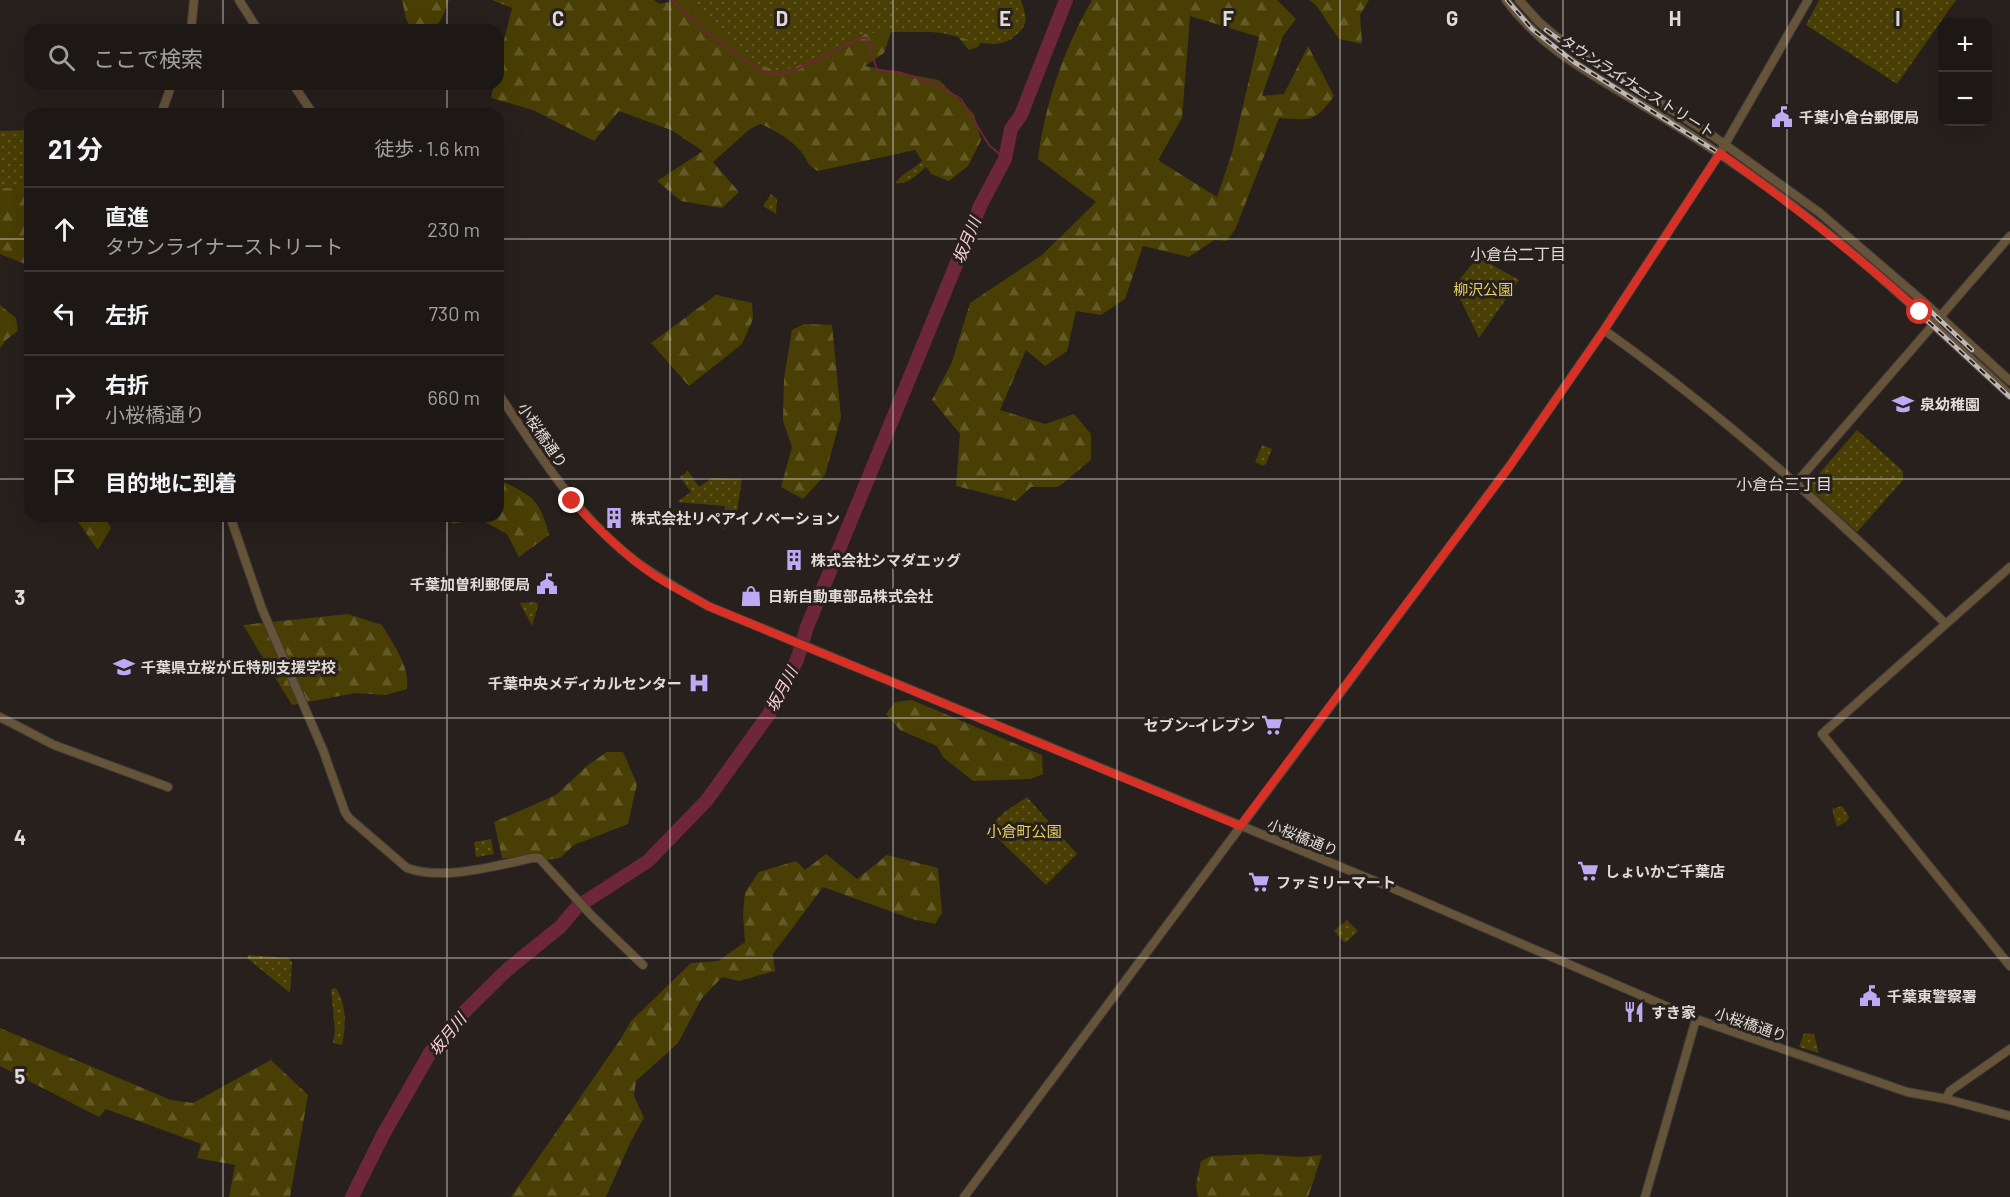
<!DOCTYPE html>
<html lang="ja">
<head>
<meta charset="utf-8">
<style>
	body { margin:0; font-family:Barlow,"Noto Sans JP",sans-serif; background:#2a2522; color:#f1f3f6 }
	.controls { position:absolute; right:18px; top:18px; display:grid; overflow:hidden; border-radius:12px; box-shadow:0 6px 24px #0002 }
	.controls button { width:54px; height:54px; display:grid; place-items:center; padding:0; border:0; border-bottom:2px solid #3b3734; background:#1d1815; color:#f1f3f6; font:30px sans-serif }
	.stop { position:absolute; width:18px; height:18px; margin:-14px; border:4px solid #d93025; border-radius:50%; background:#fff }
	.stop.end { background:#d93025; border-color:#fff; box-shadow:0 2px 6px #0008 }
	.list { margin:0; padding:0; list-style:none }
	h2 { display:flex; justify-content:space-between; align-items:center; height:78px; margin:0; padding:0 24px; font-size:26px }
	h2 small { font-size:20px; font-weight:400; color:#a0a0a0 }
	.list li { display:grid; grid-template-columns:39px 1fr auto; gap:18px; align-items:center; box-sizing:border-box; height:84px; padding:0 24px; border-top:2px solid #3b3734 }
	.list b { display:block; font-size:22px; white-space:nowrap }
	.list p { margin:0; font-size:20px; white-space:nowrap; color:#a0a0a0 }
	.list em { font-size:20px; font-style:normal; color:#a0a0a0 }
	.icon { flex:none; width:33px; height:33px; fill:none; stroke:currentColor; stroke-width:2; stroke-linecap:round; stroke-linejoin:round }
	.map { position:relative; flex:none; width:2010px; height:1197px; overflow:hidden }
	.search { position:absolute; background:#1d1815; box-shadow:0 6px 24px #0002; left:24px; top:24px; width:480px; height:66px; display:flex; align-items:center; gap:15px; box-sizing:border-box; padding:0 21px; border-radius:18px; color:#a0a0a0; font-size:22px }
	.panel { position:absolute; background:#1d1815; box-shadow:0 6px 24px #0002; left:24px; top:108px; width:480px; height:414px; border-radius:18px }
	.map>svg:first-child { display:block }
</style>
</head>
<body>
<div class="map">
<svg width="2010" height="1197" viewBox="0 0 2010 1197">
	<defs>
		<pattern id="forest-firs" width="22" height="20" patternUnits="userSpaceOnUse" patternTransform="scale(1.5)"><rect width="22" height="20" fill="#493f04"/><path d="M5 1l3.5 6h-7zM16 11l3.5 6h-7z" fill="#635a28"/></pattern>
		<pattern id="park-dots" width="8" height="8" patternUnits="userSpaceOnUse" patternTransform="scale(1.5)"><rect width="8" height="8" fill="#493f04"/><path d="M2 2h.1M6 6h.1" fill="none" stroke="#635a28" stroke-width="1.8" stroke-linecap="round"/></pattern>
	</defs>
	<rect width="100%" height="100%" fill="#27201c"/>
	<path fill="url(#forest-firs)" fill-rule="evenodd" d="M 402,0 L 449,0 C 440,24 440,30 412,30 L 406,19 Z
		M 492,0 L 654,0 L 659,4 L 677,0 L 768,0 L 989,28 L 978,47 L 969,50 L 954,32 L 891,32 L 884,53 L 865,66 L 939,80 L 974,114 L 981,140 L 968,166 L 949,181 L 931,174 L 915,150 L 818,171 C 807,165 809,163 803,154 C 795,142 773,129 760,124 L 750,129 L 713,162 L 739,192 L 722,208 L 681,201 L 657,181 L 703,151 L 671,130 L 619,111 L 594,141 L 533,110 L 491,98 L 494,84 L 498,84 L 498,64 L 512,8 Z
		M 1092,0 L 1277,0 L 1296,19 L 1283,36 L 1262,96 L 1284,94 L 1308,46 L 1334,96 C 1314,123 1311,120 1279,118 L 1235,230 L 1226,241 L 1214,240 L 1189,257 L 1143,246 L 1125,299 L 1101,315 L 1076,311 L 1067,351 L 1045,366 L 1026,350 L 1000,410 L 1045,424 L 1074,414 L 1091,434 L 1091,460 L 1058,487 L 1031,487 L 1016,501 L 956,486 L 960,434 L 932,400 L 952,362 L 970,303 L 1042,255 L 1096,202 L 1038,159 C 1045,103 1064,49 1092,0 ZM 1190,16 L 1259,37 L 1232,153 L 1217,197 L 1158,160 L 1182,118 Z
		M 1309,0 L 1369,0 L 1360,15 L 1362,44 L 1339,39 L 1316,5 Z
		M 0,176 L 30,186 L 30,266 L 0,254 Z
		M 716,295 L 752,303 L 753,319 L 742,344 L 689,386 L 651,343 Z
		M 0,305 L 16,318 L 18,331 L 6,340 L 0,348 Z
		M 804,324 L 832,325 L 841,417 L 825,475 L 803,499 L 781,487 L 792,447 L 783,421 L 784,378 L 792,330 Z
		M 498,479 C 532,496 539,497 549,535 L 519,557 L 507,534 L 485,522 L 472,520 L 453,524 L 447,518 L 447,516 L 498,516 Z
		M 74,516 L 104,516 L 111,528 L 98,550 Z
		M 348,614 L 382,625 C 393,644 410,666 407,689 L 386,695 L 355,693 L 292,705 L 243,625 Z
		M 912,700 L 1042,755 L 1043,774 L 1031,779 L 973,781 L 943,757 L 937,746 L 900,730 L 886,714 L 895,702 Z
		M 607,752 L 623,752 L 637,784 L 628,824 L 574,845 L 560,858 L 546,860 L 532,858 L 502,858 L 494,822 L 556,795 L 588,765 Z
		M 826,854 L 857,879 L 887,855 L 938,868 L 942,913 L 935,924 L 912,919 L 823,887 L 773,954 L 775,971 L 739,981 L 722,977 L 702,998 L 678,1043 L 636,1081 L 634,1096 L 644,1118 L 630,1143 L 606,1197 L 511,1197 L 620,1040 L 631,1021 L 691,963 L 718,961 L 745,942 L 743,915 L 745,892 L 759,872 L 796,861 L 805,870 Z
		M 0,1028 L 171,1100 L 193,1103 L 271,1060 L 308,1095 L 290,1197 L 229,1197 L 235,1165 L 197,1158 L 201,1144 L 106,1109 L 99,1117 L 0,1066 Z
		M 1259,1154 L 1301,1157 L 1322,1155 L 1308,1197 L 1198,1197 L 1196,1185 L 1201,1161 L 1211,1156 Z"/>
	<path fill="url(#park-dots)" d="M 686,0 L 1021,0 C 1026,17 1030,23 1015,36 C 995,54 964,36 941,33 C 923,31 899,29 881,32 C 874,33 866,33 859,35 C 838,43 795,75 775,70 C 746,64 708,21 686,0 Z
		M 1819,0 L 1956,0 L 1897,84 L 1806,25 Z
		M 30,130 L 30,188 L 0,188 L 0,131 Z
		M 923,160 L 928,165 C 918,174 909,185 895,183 C 902,173 914,169 923,160 Z
		M 771,194 L 777,199 L 776,214 L 763,206 Z
		M 1478,257 L 1519,280 L 1479,338 L 1454,286 Z
		M 1857,430 L 1903,471 L 1903,480 L 1857,532 L 1812,491 L 1811,483 Z
		M 1262,445 L 1272,449 L 1266,464 L 1263,466 L 1255,462 Z
		M 688,471 L 699,487 L 712,478 L 742,479 L 737,511 L 723,530 L 725,506 L 677,502 L 691,492 L 680,477 Z
		M 536,602 L 538,605 L 532,626 L 520,603 Z
		M 1027,797 L 1077,854 L 1046,885 L 987,828 L 1006,811 Z
		M 1842,806 L 1849,817 L 1847,821 L 1837,827 L 1832,809 Z
		M 491,839 L 494,854 L 476,857 L 474,842 Z
		M 1347,920 L 1358,931 L 1345,943 L 1334,931 Z
		M 249,955 L 288,958 L 292,962 L 290,993 L 247,958 Z
		M 336,988 C 347,1007 346,1025 342,1045 L 333,1043 L 335,1030 L 331,989 Z
		M 1804,1033 L 1814,1034 L 1819,1053 L 1799,1047 Z"/>
	<g fill="none" stroke-linecap="round" stroke-linejoin="round">
		<path stroke="#6d263a" stroke-width="2" d="M 672,0 L 705,31 L 753,66 L 765,72 L 777,74 L 789,73 L 861,38 L 867,38 L 877,70 L 898,72 L 934,83 L 961,99 L 989,145 L 1005,159"/>
		<path stroke="#6d263a" stroke-width="14" d="M 352,1197 L 384,1133 L 430,1053 L 452,1024 L 508,969 L 560,927 L 577,907 L 648,861 L 707,800 L 769,714 L 797,660 L 807,627 L 981,204 L 1005,159 L 1011,129 L 1021,115 L 1066,0"/>
		<defs>
			<path id="minor" d="M 239,0 L 258,30
				M 1506,0 C 1543,50 1590,73 1642,105 C 1683,129 1722,155 1760,182 C 1850,245 1929,321 2010,395
				M 1519,0 L 1539,22 L 1558,38 L 1713,136 L 1820,213 L 1925,303 L 2010,381
				M 191,30 L 194,0
				M 293,84 L 313,114
				M 161,114 L 172,84
				M 1604,330 C 1727,417 1838,519 1946,624
				M 498,393 C 538,453 576,515 634,560 C 657,578 683,591 708,606 L 1392,888 L 1696,1019 L 1907,1092 L 1946,1099 L 2010,1116
				M 1796,483 L 2010,236
				M 230,516 L 262,609 L 323,750 L 345,812 L 349,818 L 407,868 C 443,881 495,866 532,858 L 539,858 L 592,916 L 643,965
				M 2010,567 L 1822,734 L 2010,966
				M 0,717 L 54,745 L 168,787
				M 1946,1099 L 1950,1091 L 2010,1049
				M 964,1197 L 1509,467 L 1604,330 L 1720,153 L 1808,0
				M 1645,1197 L 1696,1019"/>
		</defs>
		<use href="#minor" stroke="#413a36" stroke-width="10"/>
		<use href="#minor" stroke="#66543a" stroke-width="8"/>
		<defs>
			<path id="rail" d="M 1507,0 L 1532,29 L 1574,62 L 1725,157 L 1814,222 L 1869,267 L 2010,397
				M 1546,30 L 1581,55 L 1651,100
				M 1926,307 L 1972,350"/>
		</defs>
		<use href="#rail" stroke="#bdb8b5" stroke-width="4.5"/>
		<use href="#rail" stroke="#27201c" stroke-width="2" stroke-dasharray="7" stroke-linecap="butt"/>
	</g>
	<g fill="none" stroke-linecap="round" stroke-linejoin="round">
		<path stroke="#d93025" stroke-width="8" d="M 572,501 C 597,528 624,555 655,576 C 672,587 691,596 708,606 L 1240,826 L 1509,467 L 1604,330 L 1720,153 C 1790,203 1856,254 1920,312"/>
	</g>
	<path fill="none" stroke="#e0dbd8" stroke-width="1.5" stroke-opacity="0.55" d="M 223,0 L 223,30M 447,0 L 447,30M 670,0 L 670,1197M 893,0 L 893,1197M 1117,0 L 1117,1197M 1340,0 L 1340,1197M 1563,0 L 1563,1197M 1787,0 L 1787,1197M 223,84 L 223,114M 447,84 L 447,114M 0,239 L 30,239M 498,239 L 2010,239M 0,479 L 30,479M 498,479 L 2010,479M 223,516 L 223,1197M 447,516 L 447,1197M 0,718 L 2010,718M 0,958 L 2010,958"/>
	<defs>
		<symbol id="civic-bare" viewBox="-9 -9 18 18"><path d="M-.6-6.5H3V-4.5H.6V-3L4-1V1h2V6H-6V1h2V-1L-.6-3ZM-1.2 2.5V6h2.4V2.5Z" fill="#bea9f4" stroke="#27201c" stroke-width="2.5" paint-order="stroke"/></symbol>
		<symbol id="school-bare" viewBox="-9 -9 18 18"><path d="M0-5L7-2L0 1L-7-2ZM-4 1L0 2.5L4 1V4Q0 6-4 4Z" fill="#bea9f4" stroke="#27201c" stroke-width="2.5" paint-order="stroke"/></symbol>
		<symbol id="building-bare" viewBox="-9 -9 18 18"><path d="M-4-6H4V6H1V3H-1V6H-4ZM-2.5-4.3h1.7v1.8h-1.7ZM.8-4.3h1.7v1.8H.8ZM-2.5-1h1.7V.8h-1.7ZM.8-1h1.7V.8H.8Z" fill="#bea9f4" stroke="#27201c" stroke-width="2.5" paint-order="stroke"/></symbol>
		<symbol id="shop-bare" viewBox="-9 -9 18 18"><path d="M-5-2.5h2.3a2.7 3.5 0 0 1 5.4 0H5L5.5 6h-11ZM-1.5-2.5h3a1.5 2.3 0 0 0-3 0Z" fill="#bea9f4" stroke="#27201c" stroke-width="2.5" paint-order="stroke"/></symbol>
		<symbol id="hospital-bare" viewBox="-9 -9 18 18"><path d="M-5-5h3v3.5h4V-5h3V5h-3V1.5h-4V5h-3Z" fill="#bea9f4" stroke="#27201c" stroke-width="2.5" paint-order="stroke"/></symbol>
		<symbol id="supermarket-bare" viewBox="-9 -9 18 18"><path d="M-6-5.5h2.5l.6 2H6L4.5 2H-2.5L-4.4-4H-6ZM-1.5 3.2a1.3 1.3 0 1 0 .1 0ZM3 3.2a1.3 1.3 0 1 0 .1 0Z" fill="#bea9f4" stroke="#27201c" stroke-width="2.5" paint-order="stroke"/></symbol>
		<symbol id="restaurant-bare" viewBox="-9 -9 18 18"><path d="M-5-6h1v4h1v-4h1v4h1v-4h1v5L-1.5 .5V6h-2V.5L-5-1ZM5-6V6H3V1.5H1.5Q1.5-4 5-6Z" fill="#bea9f4" stroke="#27201c" stroke-width="2.5" paint-order="stroke"/></symbol>
	</defs>
	<g fill-rule="evenodd">
		<use href="#civic-bare" x="1767" y="102" width="30" height="30"/>
		<use href="#school-bare" x="1888" y="389" width="30" height="30"/>
		<use href="#building-bare" x="599" y="503" width="30" height="30"/>
		<use href="#building-bare" x="779" y="545" width="30" height="30"/>
		<use href="#civic-bare" x="532" y="569" width="30" height="30"/>
		<use href="#shop-bare" x="736" y="581" width="30" height="30"/>
		<use href="#school-bare" x="109" y="652" width="30" height="30"/>
		<use href="#hospital-bare" x="684" y="668" width="30" height="30"/>
		<use href="#supermarket-bare" x="1257" y="710" width="30" height="30"/>
		<use href="#supermarket-bare" x="1573" y="856" width="30" height="30"/>
		<use href="#supermarket-bare" x="1244" y="867" width="30" height="30"/>
		<use href="#civic-bare" x="1855" y="981" width="30" height="30"/>
		<use href="#restaurant-bare" x="1619" y="997" width="30" height="30"/>
	</g>
	<g text-anchor="middle" dominant-baseline="central" stroke-width="6" stroke-linejoin="round" paint-order="stroke">
		<g font-size="15" fill="#e0dbd8" stroke="#27201c">
			<text transform="translate(1638 86) rotate(32)">タウンライナーストリート</text>
			<text transform="translate(543 435) rotate(56)">小桜橋通り</text>
			<text transform="translate(1303 837) rotate(22)">小桜橋通り</text>
			<text transform="translate(1751 1024) rotate(19)">小桜橋通り</text>
		</g>
		<g font-size="15" font-weight="bold" fill="#e0dbd8" stroke="#27201c" text-anchor="start">
			<text x="1799" y="117">千葉小倉台郵便局</text>
			<text x="1920" y="404">泉幼稚園</text>
			<text x="631" y="518">株式会社リペアイノベーション</text>
			<text x="811" y="560">株式会社シマダエッグ</text>
			<text x="530" y="584" text-anchor="end">千葉加曽利郵便局</text>
			<text x="768" y="596">日新自動車部品株式会社</text>
			<text x="141" y="667">千葉県立桜が丘特別支援学校</text>
			<text x="682" y="683" text-anchor="end">千葉中央メディカルセンター</text>
			<text x="1255" y="725" text-anchor="end">セブン-イレブン</text>
			<text x="1605" y="871">しょいかご千葉店</text>
			<text x="1276" y="882">ファミリーマート</text>
			<text x="1887" y="996">千葉東警察署</text>
			<text x="1651" y="1012">すき家</text>
		</g>
		<g font-size="15" fill="#e6d063" stroke="#27201c">
			<text x="1483" y="289">柳沢公園</text>
			<text x="1024" y="831">小倉町公園</text>
		</g>
		<g font-size="16" font-style="italic" fill="#faccd5" stroke="#27201c">
			<text transform="translate(966 240) rotate(-68)">坂月川</text>
			<text transform="translate(781 689) rotate(-62)">坂月川</text>
			<text transform="translate(447 1034) rotate(-51)">坂月川</text>
		</g>
		<g font-size="16" fill="#e0dbd8" stroke="#27201c">
			<text x="1518" y="253">小倉台二丁目</text>
			<text x="1784" y="483">小倉台三丁目</text>
		</g>
	</g>
	<g font-size="20" text-anchor="middle" font-weight="bold" fill="#e0dbd8" stroke="#27201c" stroke-width="6" stroke-linejoin="round" paint-order="stroke">
		<text x="558" y="26">C</text>
		<text x="782" y="26">D</text>
		<text x="1005" y="26">E</text>
		<text x="1228" y="26">F</text>
		<text x="1452" y="26">G</text>
		<text x="1675" y="26">H</text>
		<text x="1898" y="26">I</text>
		<text x="20" y="605">3</text>
		<text x="20" y="845">4</text>
		<text x="20" y="1084">5</text>
	</g>
</svg>
<div class="controls">
<button>+</button>
<button>−</button>
</div>
<div class="stop" style="left:1920px;top:312px"></div>
<div class="stop end" style="left:572px;top:501px"></div>
<div class="search"><svg class="icon" aria-label="search" viewBox="0 0 24 24"><circle cx="10" cy="10" r="6"/><path d="M15 15l6 6"/></svg>ここで検索</div>
<section class="panel">
<h2>21 分<small>徒歩 · 1.6 km</small></h2>
<ul class="list">
<li><svg class="icon" aria-label="ahead" viewBox="0 0 24 24"><path d="M12 20V5M6 11l6-6 6 6"/></svg><div><b>直進</b><p>タウンライナーストリート</p></div><em>230 m</em></li>
<li><svg class="icon" aria-label="left" viewBox="0 0 24 24"><path d="M17 20v-9H6M10 6l-5 5 5 5"/></svg><div><b>左折</b></div><em>730 m</em></li>
<li><svg class="icon" aria-label="right" viewBox="0 0 24 24"><path d="M7 20v-9h11M14 6l5 5-5 5"/></svg><div><b>右折</b><p>小桜橋通り</p></div><em>660 m</em></li>
<li><svg class="icon" aria-label="arrive" viewBox="0 0 24 24"><path d="M6 21V4h12l-3 4 3 4H6"/></svg><div><b>目的地に到着</b></div></li>
</ul>
</section>
</div>
</body>
</html>
